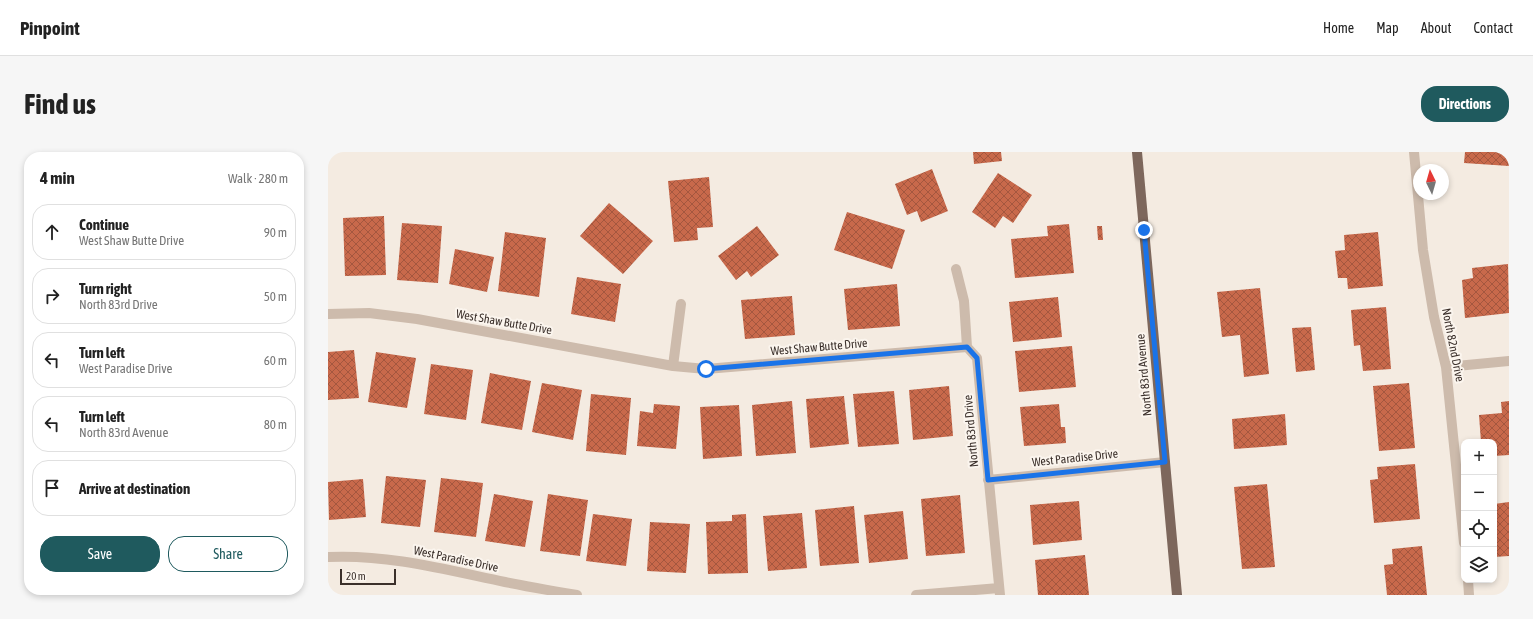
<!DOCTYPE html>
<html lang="en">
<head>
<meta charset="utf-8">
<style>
	body { margin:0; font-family:"Asap Condensed",sans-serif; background:#f6f6f6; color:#222 }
	.controls { position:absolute; right:12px; bottom:12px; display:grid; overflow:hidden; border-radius:8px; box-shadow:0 2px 6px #0003 }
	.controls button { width:36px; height:36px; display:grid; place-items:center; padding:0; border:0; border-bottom:1px solid #e0e0e0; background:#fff; color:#222; font:20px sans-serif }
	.compass { position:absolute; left:1085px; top:12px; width:36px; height:36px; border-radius:50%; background:#fff; box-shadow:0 2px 6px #0003; rotate:355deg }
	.scale { position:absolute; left:12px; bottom:10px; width:56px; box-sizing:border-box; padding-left:4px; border:2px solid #3b302b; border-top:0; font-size:11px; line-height:14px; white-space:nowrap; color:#3b302b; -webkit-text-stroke:3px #fbf5ee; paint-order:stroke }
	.stop { position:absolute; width:12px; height:12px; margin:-9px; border:3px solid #1a73e8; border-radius:50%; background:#fff }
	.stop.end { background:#1a73e8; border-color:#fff; box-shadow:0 1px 4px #0008 }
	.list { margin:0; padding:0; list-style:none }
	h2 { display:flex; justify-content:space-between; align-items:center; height:52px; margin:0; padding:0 16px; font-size:17px }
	h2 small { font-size:13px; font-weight:400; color:#767676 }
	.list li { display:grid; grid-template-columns:26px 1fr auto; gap:12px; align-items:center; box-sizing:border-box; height:56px; margin:0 8px 8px; padding:0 8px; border:1px solid #e0e0e0; border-radius:16px }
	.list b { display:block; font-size:15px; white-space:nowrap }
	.list p { margin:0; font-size:13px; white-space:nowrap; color:#767676 }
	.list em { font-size:13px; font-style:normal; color:#767676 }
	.actions { display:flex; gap:8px; padding:12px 16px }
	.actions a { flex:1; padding:9px 0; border:1px solid #1f5a5e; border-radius:16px; text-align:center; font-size:14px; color:#1f5a5e }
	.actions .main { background:#1f5a5e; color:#fff }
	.icon { flex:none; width:22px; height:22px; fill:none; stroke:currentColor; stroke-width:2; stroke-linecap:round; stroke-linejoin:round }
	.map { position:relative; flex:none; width:1181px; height:443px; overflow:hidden; border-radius:16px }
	header { display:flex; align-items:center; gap:24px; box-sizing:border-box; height:56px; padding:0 20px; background:#fff; border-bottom:1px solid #e0e0e0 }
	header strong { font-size:19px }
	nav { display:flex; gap:22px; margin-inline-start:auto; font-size:14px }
	.intro { display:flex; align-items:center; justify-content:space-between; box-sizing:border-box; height:96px; padding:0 24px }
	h1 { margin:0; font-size:28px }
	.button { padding:10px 18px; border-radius:16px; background:#1f5a5e; color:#fff; font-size:14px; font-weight:700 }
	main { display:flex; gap:24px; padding:0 24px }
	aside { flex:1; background:#fff; border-radius:16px; box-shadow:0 2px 6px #0003 }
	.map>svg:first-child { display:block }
</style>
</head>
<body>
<header>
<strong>Pinpoint</strong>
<nav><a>Home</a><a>Map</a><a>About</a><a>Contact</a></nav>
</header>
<div class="intro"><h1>Find us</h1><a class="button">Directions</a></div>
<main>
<aside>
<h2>4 min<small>Walk · 280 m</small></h2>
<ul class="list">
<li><svg class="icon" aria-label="ahead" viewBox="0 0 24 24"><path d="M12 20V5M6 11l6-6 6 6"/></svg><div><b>Continue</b><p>West Shaw Butte Drive</p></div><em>90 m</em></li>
<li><svg class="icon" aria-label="right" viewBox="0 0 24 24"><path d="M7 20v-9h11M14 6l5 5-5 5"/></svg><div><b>Turn right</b><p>North 83rd Drive</p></div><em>50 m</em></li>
<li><svg class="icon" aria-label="left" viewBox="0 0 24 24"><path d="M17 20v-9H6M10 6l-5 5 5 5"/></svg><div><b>Turn left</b><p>West Paradise Drive</p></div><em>60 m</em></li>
<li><svg class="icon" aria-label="left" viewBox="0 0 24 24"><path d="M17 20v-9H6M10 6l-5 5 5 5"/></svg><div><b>Turn left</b><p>North 83rd Avenue</p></div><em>80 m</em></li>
<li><svg class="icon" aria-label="arrive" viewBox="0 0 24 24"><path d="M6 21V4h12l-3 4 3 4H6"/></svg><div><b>Arrive at destination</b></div></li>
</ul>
<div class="actions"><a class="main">Save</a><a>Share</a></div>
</aside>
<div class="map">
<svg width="1181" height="443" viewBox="0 0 1181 443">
	<defs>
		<pattern id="building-cross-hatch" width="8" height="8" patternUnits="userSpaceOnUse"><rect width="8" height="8" fill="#c8694b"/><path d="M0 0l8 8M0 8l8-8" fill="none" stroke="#a4573f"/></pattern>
	</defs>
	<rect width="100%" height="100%" fill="#f4ebe1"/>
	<path fill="url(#building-cross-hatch)" d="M 645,0 L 673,0 L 674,9 L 646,12 Z
		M 1137,0 L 1181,0 L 1181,14 L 1136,11 Z
		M 604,17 L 620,59 L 593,70 L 589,59 L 579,63 L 567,32 Z
		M 670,21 L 704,43 L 685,71 L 675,64 L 667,76 L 644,60 Z
		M 381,25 L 385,75 L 369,76 L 370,88 L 346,90 L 340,29 Z
		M 281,51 L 325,89 L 295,122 L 252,84 Z
		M 519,60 L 577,78 L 564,117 L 506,98 Z
		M 56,64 L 58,123 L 17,124 L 15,66 Z
		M 74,71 L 114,74 L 110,131 L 69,128 Z
		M 741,72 L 746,121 L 687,126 L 683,87 L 720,84 L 719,74 Z
		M 429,74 L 451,103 L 423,125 L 419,119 L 408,128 L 390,104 Z
		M 769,74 L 774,74 L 775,88 L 770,88 Z
		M 177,80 L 218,86 L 211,145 L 170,139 Z
		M 1050,80 L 1055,134 L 1020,137 L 1019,126 L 1010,126 L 1007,99 L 1017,98 L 1016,83 Z
		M 127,97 L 166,105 L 159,140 L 121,132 Z
		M 1180,112 L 1181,161 L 1137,166 L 1134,128 L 1145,126 L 1144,116 Z
		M 249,125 L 293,132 L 287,170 L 243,162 Z
		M 569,132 L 572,174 L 520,178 L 516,137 Z
		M 932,136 L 941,222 L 916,225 L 912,183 L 894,185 L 889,140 Z
		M 464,144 L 467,183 L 417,187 L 413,148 Z
		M 730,145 L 734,185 L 685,190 L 681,150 Z
		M 1058,155 L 1063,217 L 1035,219 L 1032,193 L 1026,194 L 1023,158 Z
		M 983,175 L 987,218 L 968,220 L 964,176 Z
		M 744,194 L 748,235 L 691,240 L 687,199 Z
		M 26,198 L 31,246 L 0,248 L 0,200 Z
		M 48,200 L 88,206 L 79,256 L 40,250 Z
		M 103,212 L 145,218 L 138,268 L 96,262 Z
		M 162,221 L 203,229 L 194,278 L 153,271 Z
		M 214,231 L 254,238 L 245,288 L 204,280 Z
		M 1081,231 L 1087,296 L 1051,299 L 1045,234 Z
		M 621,234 L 625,284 L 585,288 L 581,238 Z
		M 566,239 L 571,292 L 530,295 L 525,242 Z
		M 263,242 L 303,246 L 298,303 L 258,299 Z
		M 516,244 L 521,292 L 482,296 L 478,247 Z
		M 464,249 L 468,301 L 428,304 L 424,253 Z
		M 1181,249 L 1181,303 L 1166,304 L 1166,290 L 1153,290 L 1151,263 L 1174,261 L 1173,250 Z
		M 326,252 L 352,254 L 348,297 L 309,294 L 312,259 L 325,261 Z
		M 731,252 L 733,275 L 737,275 L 738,291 L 696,294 L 692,255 Z
		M 411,253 L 414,304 L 375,307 L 372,255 Z
		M 957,262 L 959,293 L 906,297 L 904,267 Z
		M 1087,312 L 1092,367 L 1046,371 L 1042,328 L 1050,327 L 1049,315 Z
		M 58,324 L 98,328 L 92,375 L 53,371 Z
		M 113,326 L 155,331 L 148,385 L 106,380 Z
		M 35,327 L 38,365 L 1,368 L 0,330 Z
		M 939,332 L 947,415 L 914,417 L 906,335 Z
		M 166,342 L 205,349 L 197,395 L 157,389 Z
		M 220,342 L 260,348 L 252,404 L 212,399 Z
		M 632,343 L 637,401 L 598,404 L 593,347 Z
		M 751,349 L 754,388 L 705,393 L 702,353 Z
		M 1181,350 L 1181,404 L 1166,405 L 1166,352 Z
		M 526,354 L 531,411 L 492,414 L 487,358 Z
		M 575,359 L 580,407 L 541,411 L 536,363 Z
		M 474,361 L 479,416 L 440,419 L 435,364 Z
		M 265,362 L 304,367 L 298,414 L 258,409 Z
		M 418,362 L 420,421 L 380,422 L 378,370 L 404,369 L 404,363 Z
		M 322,370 L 362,372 L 358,421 L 319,419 Z
		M 1094,394 L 1099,443 L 1059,443 L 1056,413 L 1065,412 L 1064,397 Z
		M 757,403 L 761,443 L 710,443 L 707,408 Z"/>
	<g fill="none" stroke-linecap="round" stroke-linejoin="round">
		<path stroke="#cdbbac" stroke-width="10" d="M 1086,0 L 1095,98 L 1106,165 L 1118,215 L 1136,391
			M 628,117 L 636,149 L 639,195 L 649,206 L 672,443
			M 0,162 L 41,161 L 89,167 L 345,214 L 378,217 L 639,195
			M 345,214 L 353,152
			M 1118,215 L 1181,209
			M 660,328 L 837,310
			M 0,405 C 60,402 119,418 177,430 C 201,435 225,439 249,443
			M 1140,428 L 1141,443
			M 588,443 L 671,436"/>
		<path stroke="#7d675c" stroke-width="10" d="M 809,0 L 849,443"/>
	</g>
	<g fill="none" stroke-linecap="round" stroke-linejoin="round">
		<path stroke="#1a73e8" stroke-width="5" d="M 378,217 L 639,195 L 649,206 L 660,328 L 837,310 L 816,78"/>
	</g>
	<g text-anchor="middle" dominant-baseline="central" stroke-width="4" stroke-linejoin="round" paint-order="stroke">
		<g font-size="12" fill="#3b302b" stroke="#fbf5ee">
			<text transform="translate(176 170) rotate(10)">West Shaw Butte Drive</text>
			<text transform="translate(1125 193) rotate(79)">North 82nd Drive</text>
			<text transform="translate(491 195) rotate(-5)">West Shaw Butte Drive</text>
			<text transform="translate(816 223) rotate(-95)">North 83rd Avenue</text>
			<text transform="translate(643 279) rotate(-95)">North 83rd Drive</text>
			<text transform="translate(747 306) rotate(-6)">West Paradise Drive</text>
			<text transform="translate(128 407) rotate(12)">West Paradise Drive</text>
		</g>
	</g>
</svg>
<div class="controls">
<button>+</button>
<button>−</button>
<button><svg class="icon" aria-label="locate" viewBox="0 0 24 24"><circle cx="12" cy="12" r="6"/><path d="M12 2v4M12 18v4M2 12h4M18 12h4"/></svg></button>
<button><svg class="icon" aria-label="layers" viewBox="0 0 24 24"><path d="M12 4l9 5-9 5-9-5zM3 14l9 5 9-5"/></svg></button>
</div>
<svg class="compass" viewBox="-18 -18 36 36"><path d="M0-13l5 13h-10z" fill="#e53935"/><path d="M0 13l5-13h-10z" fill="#767676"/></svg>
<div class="scale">20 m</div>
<div class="stop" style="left:378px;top:217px"></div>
<div class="stop end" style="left:816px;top:78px"></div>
</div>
</main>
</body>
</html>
